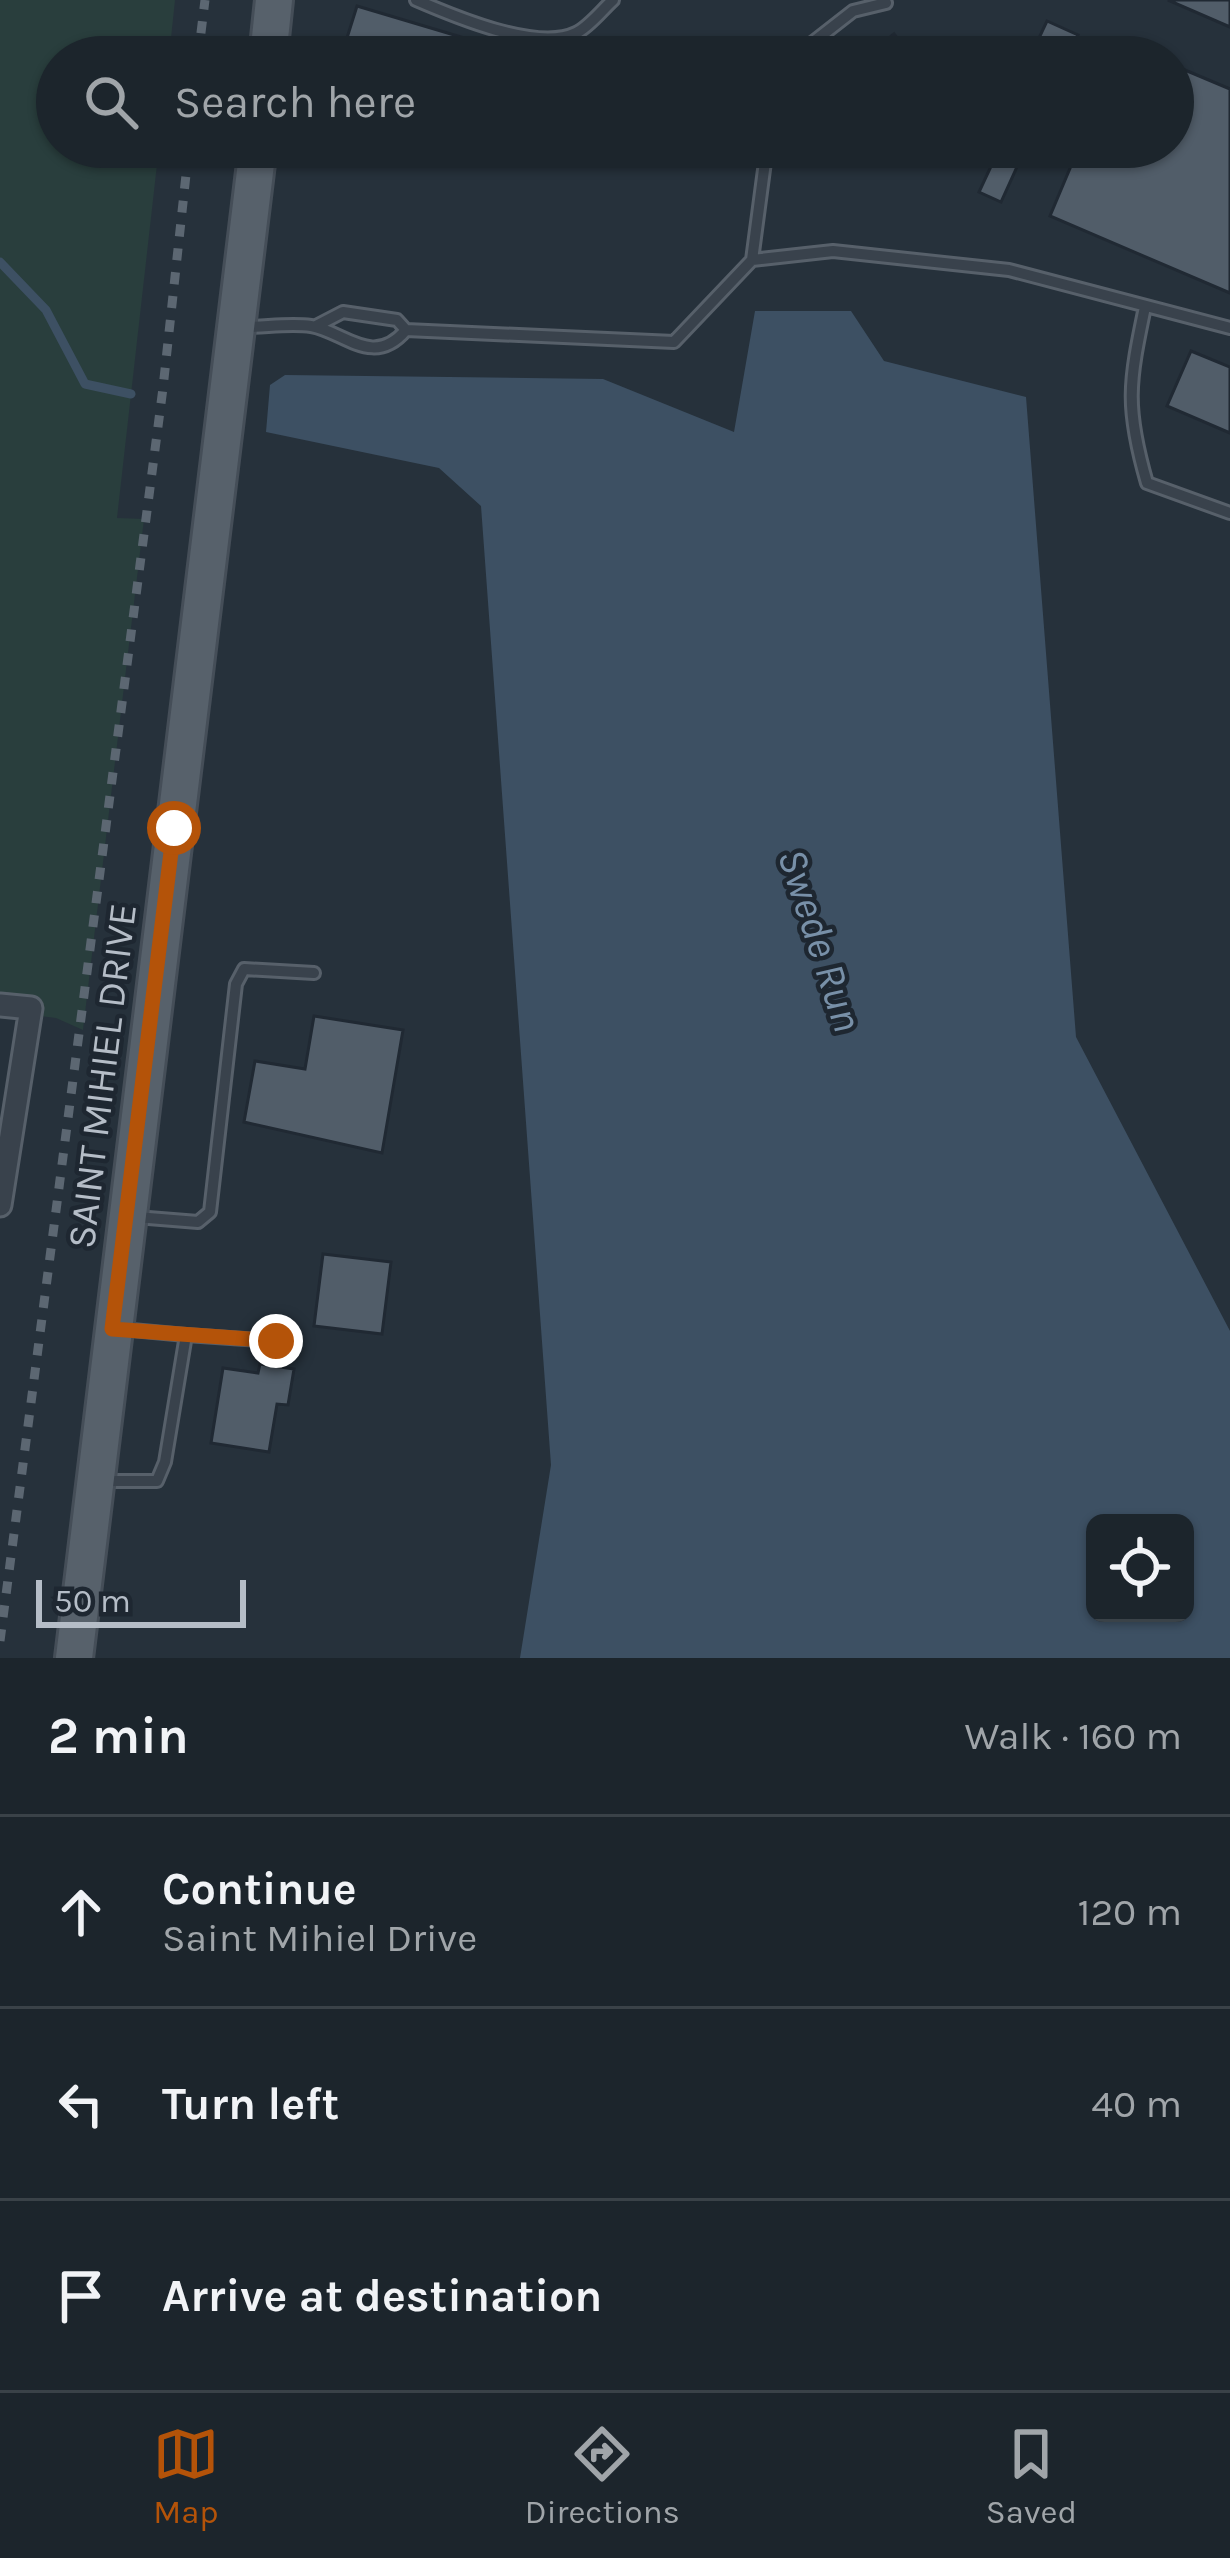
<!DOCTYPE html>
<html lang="en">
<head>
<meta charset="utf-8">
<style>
	body { margin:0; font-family:Karla,sans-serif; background:#252d34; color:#f1f3f6 }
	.controls { position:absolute; right:36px; bottom:36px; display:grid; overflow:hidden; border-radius:18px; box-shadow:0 3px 9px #0004 }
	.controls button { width:108px; height:108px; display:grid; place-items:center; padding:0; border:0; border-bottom:3px solid #3a4248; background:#1c252c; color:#f1f3f6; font:60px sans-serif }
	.scale { position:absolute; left:36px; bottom:30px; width:210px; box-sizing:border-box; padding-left:12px; border:6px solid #b5bdc7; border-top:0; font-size:33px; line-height:42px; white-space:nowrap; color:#b5bdc7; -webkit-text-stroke:9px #1e2731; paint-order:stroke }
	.stop { position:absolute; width:36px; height:36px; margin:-27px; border:9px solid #b45309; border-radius:50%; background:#fff }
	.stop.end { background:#b45309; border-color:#fff; box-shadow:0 3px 12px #0008 }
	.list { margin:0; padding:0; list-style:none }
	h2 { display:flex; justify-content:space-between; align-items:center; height:156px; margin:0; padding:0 48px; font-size:51px }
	h2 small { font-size:39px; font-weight:400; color:#a0a5a9 }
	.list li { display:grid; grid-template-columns:78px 1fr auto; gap:36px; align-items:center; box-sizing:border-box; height:192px; padding:0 48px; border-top:3px solid #3a4248 }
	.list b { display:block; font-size:45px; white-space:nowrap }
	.list p { margin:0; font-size:39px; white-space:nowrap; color:#a0a5a9 }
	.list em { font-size:39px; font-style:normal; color:#a0a5a9 }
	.icon { flex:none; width:66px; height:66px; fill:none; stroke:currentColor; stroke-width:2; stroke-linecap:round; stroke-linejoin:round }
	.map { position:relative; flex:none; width:1230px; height:1658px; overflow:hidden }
	.search { position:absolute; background:#1c252c; box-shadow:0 3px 9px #0004; left:36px; right:36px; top:36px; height:132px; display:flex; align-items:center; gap:30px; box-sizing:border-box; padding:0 42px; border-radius:66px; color:#a0a5a9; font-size:45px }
	.sheet { height:732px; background:#1c252c }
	nav { display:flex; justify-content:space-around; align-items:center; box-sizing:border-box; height:168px; border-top:3px solid #3a4248; background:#1c252c; font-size:33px; color:#a0a5a9 }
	nav a { display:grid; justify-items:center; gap:6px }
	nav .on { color:#b45309 }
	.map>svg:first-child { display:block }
</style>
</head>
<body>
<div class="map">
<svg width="1230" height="1658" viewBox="0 0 1230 1658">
	<rect width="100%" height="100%" fill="#26313b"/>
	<path fill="#293e3d" d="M 0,0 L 175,0 L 169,57 L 57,57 L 57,147 L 159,147 L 117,518 L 144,519 L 83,1030 L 56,1018 L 0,1011 Z"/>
	<path fill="#3d5063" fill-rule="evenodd" d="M 755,311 L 851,311 L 884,361 L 1026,397 L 1076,1037 L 1230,1331 L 1230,1658 L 520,1658 L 551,1465 L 481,506 L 439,468 L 266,432 L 270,385 L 285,375 L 603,379 L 734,432 ZM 1095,1523 L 1185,1523 L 1185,1613 L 1095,1613 Z"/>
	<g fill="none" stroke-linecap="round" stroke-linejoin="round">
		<path stroke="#3d5063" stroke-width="9" d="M 0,262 L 46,310 L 85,384 L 131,394"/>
	</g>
	<path fill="#515d69" stroke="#202933" stroke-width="3" d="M 1168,0 L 1230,0 L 1230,27 Z
		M 357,6 L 528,57 L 341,57 Z
		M 1047,21 L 1078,35 L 1068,57 L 1030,57 Z
		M 894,34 L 903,46 L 914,38 L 922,48 L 933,40 L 946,57 L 865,57 Z
		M 1124,44 L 1154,57 L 1118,57 Z
		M 1173,65 L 1230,89 L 1230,293 L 1050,216 L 1079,147 L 1173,147 Z
		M 1000,147 L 1026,147 L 1001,202 L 979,192 Z
		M 1191,351 L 1230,367 L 1230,433 L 1167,406 Z
		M 314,1016 L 403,1030 L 382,1153 L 244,1122 L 255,1061 L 305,1069 Z
		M 323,1254 L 391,1262 L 382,1334 L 314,1326 Z
		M 260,1364 L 294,1369 L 288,1405 L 277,1404 L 269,1452 L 211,1443 L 223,1368 L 258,1373 Z"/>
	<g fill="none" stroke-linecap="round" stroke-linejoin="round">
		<defs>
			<path id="lane" d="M 416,0 C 453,16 537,52 576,33 C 589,27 602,10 613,0
				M 794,57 L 853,11 L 886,3
				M 752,260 L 767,147
				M 1145,307 C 1129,383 1125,407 1147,483 L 1230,513
				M 316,326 L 343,312 L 397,320 L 406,330 L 674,342 L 752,260 L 833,251 L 1009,270 L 1230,328
				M 244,327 C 266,327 290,323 311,326 C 343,331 373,369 406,330
				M 136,1217 L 198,1222 L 210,1212 L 236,984 L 244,969 L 314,973
				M 186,1335 L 276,1341
				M 102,1481 L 157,1481 L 165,1462 L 186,1335 L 121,1329"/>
			<path id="street" d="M 0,1005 L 31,1008 L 0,1205"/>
			<path id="primary" d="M 268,57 L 274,0
				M 74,1658 L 258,147"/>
		</defs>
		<use href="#lane" stroke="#57606a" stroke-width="16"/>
		<use href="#street" stroke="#57606a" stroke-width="27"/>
		<use href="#primary" stroke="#454e58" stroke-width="42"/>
		<use href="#lane" stroke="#39424c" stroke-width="10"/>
		<use href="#street" stroke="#39424c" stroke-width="21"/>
		<use href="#primary" stroke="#57616b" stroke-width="36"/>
		<path stroke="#5c6772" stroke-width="9" stroke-dasharray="12 12" stroke-linecap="butt" d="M 198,57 L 205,0
			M 0,1641 L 163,388 L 189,147"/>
	</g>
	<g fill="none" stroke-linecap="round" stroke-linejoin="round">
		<path stroke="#b45309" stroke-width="15" d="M 174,828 L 112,1329 L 276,1341"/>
	</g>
	<g text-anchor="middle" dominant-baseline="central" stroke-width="9" stroke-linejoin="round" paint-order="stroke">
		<g font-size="39" fill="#b5bdc7" stroke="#1e2731">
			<text transform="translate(102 1076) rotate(-83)">SAINT MIHIEL DRIVE</text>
		</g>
		<g font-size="42" font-style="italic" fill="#7890a8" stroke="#1e2731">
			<text transform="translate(820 940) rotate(72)">Swede Run</text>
		</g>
	</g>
</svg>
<div class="controls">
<button><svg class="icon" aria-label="locate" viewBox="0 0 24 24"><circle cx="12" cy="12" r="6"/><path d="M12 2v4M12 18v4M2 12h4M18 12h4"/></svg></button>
</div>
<div class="scale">50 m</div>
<div class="stop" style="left:174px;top:828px"></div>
<div class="stop end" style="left:276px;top:1341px"></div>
<div class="search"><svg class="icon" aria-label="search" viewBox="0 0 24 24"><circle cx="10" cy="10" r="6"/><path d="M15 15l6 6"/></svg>Search here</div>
</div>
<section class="sheet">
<h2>2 min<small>Walk · 160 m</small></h2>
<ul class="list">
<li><svg class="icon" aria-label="ahead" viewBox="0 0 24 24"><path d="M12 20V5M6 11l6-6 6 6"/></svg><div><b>Continue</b><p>Saint Mihiel Drive</p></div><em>120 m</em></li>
<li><svg class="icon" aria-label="left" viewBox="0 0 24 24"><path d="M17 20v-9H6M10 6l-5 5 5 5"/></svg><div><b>Turn left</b></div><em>40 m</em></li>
<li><svg class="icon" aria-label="arrive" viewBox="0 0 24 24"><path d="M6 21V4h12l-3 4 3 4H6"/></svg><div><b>Arrive at destination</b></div></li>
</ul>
</section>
<nav>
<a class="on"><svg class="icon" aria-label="map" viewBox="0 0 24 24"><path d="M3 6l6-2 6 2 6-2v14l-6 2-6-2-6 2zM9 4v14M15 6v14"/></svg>Map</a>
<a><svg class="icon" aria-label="directions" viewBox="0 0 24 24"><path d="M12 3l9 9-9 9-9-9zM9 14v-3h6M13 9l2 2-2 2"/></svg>Directions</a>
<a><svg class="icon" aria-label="saved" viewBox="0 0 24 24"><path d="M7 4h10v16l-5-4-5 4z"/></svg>Saved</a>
</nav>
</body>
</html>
